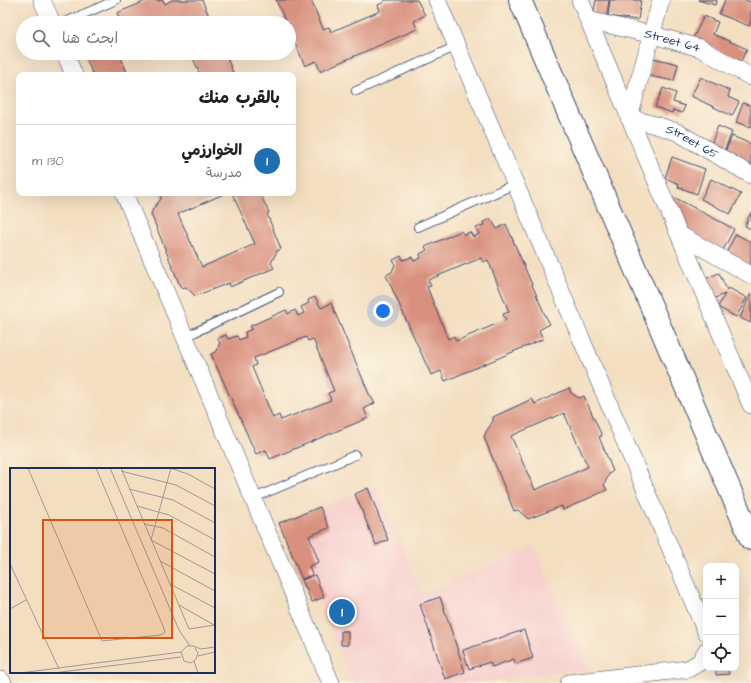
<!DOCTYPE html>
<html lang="ar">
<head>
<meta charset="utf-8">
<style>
	body { margin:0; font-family:"Architects Daughter","Playpen Sans Arabic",sans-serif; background:#f6f6f6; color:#222; direction:rtl }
	.controls { position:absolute; right:12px; bottom:12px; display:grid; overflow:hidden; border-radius:8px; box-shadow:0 4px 16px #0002 }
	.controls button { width:36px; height:36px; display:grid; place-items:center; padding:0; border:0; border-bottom:1px solid #e0e0e0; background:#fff; color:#222; font:20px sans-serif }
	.you { position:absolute; left:383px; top:311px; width:14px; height:14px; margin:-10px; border:3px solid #fff; border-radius:50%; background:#1a73e8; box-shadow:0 0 0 6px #1a73e833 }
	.badge { display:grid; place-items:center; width:26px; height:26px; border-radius:50%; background:#1f6fb2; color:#fff; font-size:13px; font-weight:700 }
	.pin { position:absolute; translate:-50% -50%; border:2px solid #fff; box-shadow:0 1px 4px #0006 }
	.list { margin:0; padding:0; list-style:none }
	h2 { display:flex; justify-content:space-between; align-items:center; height:52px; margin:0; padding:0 16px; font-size:17px }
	h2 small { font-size:13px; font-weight:400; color:#767676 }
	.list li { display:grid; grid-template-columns:26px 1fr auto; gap:12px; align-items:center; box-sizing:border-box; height:72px; padding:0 16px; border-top:1px solid #e0e0e0 }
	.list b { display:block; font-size:15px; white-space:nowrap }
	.list p { margin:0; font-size:13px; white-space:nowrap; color:#767676 }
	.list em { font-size:13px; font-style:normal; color:#767676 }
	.icon { flex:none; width:22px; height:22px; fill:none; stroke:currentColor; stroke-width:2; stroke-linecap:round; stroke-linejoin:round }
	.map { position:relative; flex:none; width:751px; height:683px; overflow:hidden; direction:ltr }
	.search { position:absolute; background:#fff; box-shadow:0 4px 16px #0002; left:16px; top:16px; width:280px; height:44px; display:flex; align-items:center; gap:10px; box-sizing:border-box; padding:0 14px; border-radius:22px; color:#767676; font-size:15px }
	.panel { position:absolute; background:#fff; box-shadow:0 4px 16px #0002; left:16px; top:72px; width:280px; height:124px; border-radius:8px; direction:rtl }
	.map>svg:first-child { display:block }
</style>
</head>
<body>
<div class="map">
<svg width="751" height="683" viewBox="0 0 751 683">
	<rect width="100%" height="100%" fill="#fcf5e5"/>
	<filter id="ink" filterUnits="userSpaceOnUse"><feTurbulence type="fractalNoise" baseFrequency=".025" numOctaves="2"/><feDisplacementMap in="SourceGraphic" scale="8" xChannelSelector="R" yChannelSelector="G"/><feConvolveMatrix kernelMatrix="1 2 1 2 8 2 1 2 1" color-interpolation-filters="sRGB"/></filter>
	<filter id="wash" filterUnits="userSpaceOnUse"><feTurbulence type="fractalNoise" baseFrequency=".012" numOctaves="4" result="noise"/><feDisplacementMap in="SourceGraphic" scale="16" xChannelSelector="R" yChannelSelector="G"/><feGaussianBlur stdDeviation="0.9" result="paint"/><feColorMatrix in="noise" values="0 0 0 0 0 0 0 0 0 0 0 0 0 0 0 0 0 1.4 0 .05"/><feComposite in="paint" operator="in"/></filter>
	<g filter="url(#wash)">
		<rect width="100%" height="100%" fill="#f3dec0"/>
		<path fill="#f7d0ce" d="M 377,486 L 422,594 L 534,547 L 590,669 L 468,683 L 353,683 L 285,520 Z"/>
		<g id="blocks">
			<path fill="#d9907e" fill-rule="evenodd" d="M 148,0 L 155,0 L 156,1 L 163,0 L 165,4 L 172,0 L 202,0 L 212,23 L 113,23 L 112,20 L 119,17 L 117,13 Z
				M 276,0 L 311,0 L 323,29 L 329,27 L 331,32 L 380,11 L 378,5 L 384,2 L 383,0 L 417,0 L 425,15 L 414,21 L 417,29 L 320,71 L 316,61 L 305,66 L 289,29 L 289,23 L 286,23 Z
				M 596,0 L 609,0 L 606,19 L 593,16 Z
				M 610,0 L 641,0 L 638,20 L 608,16 Z
				M 698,0 L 717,0 L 715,5 Z
				M 725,0 L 745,0 L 751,2 L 751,21 L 749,26 L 719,14 Z
				M 704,16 L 718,22 L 713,34 L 747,49 L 741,61 L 706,45 L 691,42 Z
				M 84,53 L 119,53 L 128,75 L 93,75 Z
				M 191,53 L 225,53 L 234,75 L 200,75 Z
				M 653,58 L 678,64 L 674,81 L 649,76 Z
				M 701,77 L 730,91 L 728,97 L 739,102 L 732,116 L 691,96 Z
				M 663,88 L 676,93 L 673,102 L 685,106 L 682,113 L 673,110 L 672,113 L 655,107 Z
				M 743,103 L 751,106 L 751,127 L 736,122 Z
				M 718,126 L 732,132 L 722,157 L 708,152 Z
				M 732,136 L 751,144 L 751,166 L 724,154 Z
				M 672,157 L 705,169 L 697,194 L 678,187 L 679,184 L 665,178 Z
				M 711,179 L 741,194 L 730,214 L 701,199 Z
				M 163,193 L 226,193 L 178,214 L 202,267 L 255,244 L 232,193 L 260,193 L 269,213 L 267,214 L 281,249 L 277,251 L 271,263 L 274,268 L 230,287 L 229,283 L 195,296 L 186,287 L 181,288 L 151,214 L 153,209 L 161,199 L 161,194 Z
				M 670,195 L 734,229 L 723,250 L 669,226 Z
				M 751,212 L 751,229 L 745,226 Z
				M 491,219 L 497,229 L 506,224 L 545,315 L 550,324 L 539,330 L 543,339 L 445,381 L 441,371 L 431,375 L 386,275 L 392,272 L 395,264 L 393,260 L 401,256 L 403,260 L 412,257 L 414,261 L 421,258 L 420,254 L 427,250 L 425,247 L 461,231 L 464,235 L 470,232 L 473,237 L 479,234 L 476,228 L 484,225 L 483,222 ZM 481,258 L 483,262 L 488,260 L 509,312 L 503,314 L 506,320 L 456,341 L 454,336 L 448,339 L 427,287 L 431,286 L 428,280 Z
				M 736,234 L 751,242 L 751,265 L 726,253 Z
				M 719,273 L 727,290 L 729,288 L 747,298 L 736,317 L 718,307 L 725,294 L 708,301 L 700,281 Z
				M 751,293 L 751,323 L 740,318 Z
				M 315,297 L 321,308 L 331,303 L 369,394 L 375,403 L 364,409 L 368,418 L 270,459 L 266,450 L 256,454 L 211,354 L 217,351 L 220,342 L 217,339 L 226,335 L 228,339 L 237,336 L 239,340 L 246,337 L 245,332 L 252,329 L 250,326 L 286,310 L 288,314 L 295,310 L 298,316 L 304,313 L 301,307 L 309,303 L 308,300 ZM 306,337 L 308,341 L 313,339 L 334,391 L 328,393 L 331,400 L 281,420 L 279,415 L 273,418 L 252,367 L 256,365 L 254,358 Z
				M 569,388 L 571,393 L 579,398 L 584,396 L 602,436 L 599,437 L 613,471 L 609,474 L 604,485 L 607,490 L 563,510 L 562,506 L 528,519 L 518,510 L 514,511 L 484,437 L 486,432 L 493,421 L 493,417 L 532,399 L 535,404 ZM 564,413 L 588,467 L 535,490 L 511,436 Z
				M 368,488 L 388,540 L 376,545 L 355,494 Z
				M 320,507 L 329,528 L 309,536 L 319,562 L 309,566 L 312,575 L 302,579 L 279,523 Z
				M 315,575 L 324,597 L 312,602 L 302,580 Z
				M 440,597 L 465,672 L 445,679 L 420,604 Z
				M 524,630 L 533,658 L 515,664 L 514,659 L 492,667 L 490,662 L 469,669 L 463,650 Z
				M 341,631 L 348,631 L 348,645 L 341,645 Z
				M 716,668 L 728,668 L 729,674 L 716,675 Z"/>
		</g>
	</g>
	<g filter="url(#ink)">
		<use href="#blocks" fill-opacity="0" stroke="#3b496d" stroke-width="1"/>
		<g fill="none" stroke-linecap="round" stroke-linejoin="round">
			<defs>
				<path id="service" d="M 63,23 L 116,0
					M 356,91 L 457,46
					M 418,227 L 515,184
					M 185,337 L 279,292
					M 254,498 L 355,455"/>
				<g id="minor">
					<path d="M 42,0 L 52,23"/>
					<path d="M 437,0 L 706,632"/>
					<path d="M 580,0 L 751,405"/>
					<path id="s1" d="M 661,0 L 629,118 L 659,126 L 677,132 L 751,175"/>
					<path id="s2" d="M 588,20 L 653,35 L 700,48 L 751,77"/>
					<path d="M 65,53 L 74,75"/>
					<path d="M 124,193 L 331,683"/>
					<path d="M 680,235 L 751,275"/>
					<path d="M 569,683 L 688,669 L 700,662 L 706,651"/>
				</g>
				<path id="tertiary" d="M 0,682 L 1,683"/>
				<path id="secondary" d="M 520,0 L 751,539"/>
			</defs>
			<use href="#service" stroke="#3b496d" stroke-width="10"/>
			<use href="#minor" stroke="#3b496d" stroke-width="18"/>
			<use href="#tertiary" stroke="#3b496d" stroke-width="22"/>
			<use href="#secondary" stroke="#3b496d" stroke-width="24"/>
			<use href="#service" stroke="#fff" stroke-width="8"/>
			<use href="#minor" stroke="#fff" stroke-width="17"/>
			<use href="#tertiary" stroke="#fff" stroke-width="21"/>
			<use href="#secondary" stroke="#fff" stroke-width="22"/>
		</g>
	</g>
	<g text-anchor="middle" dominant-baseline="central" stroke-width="3.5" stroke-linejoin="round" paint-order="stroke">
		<g font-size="12" fill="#1b2f5e" stroke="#fcf5e5">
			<text stroke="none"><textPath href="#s2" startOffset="87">Street 64</textPath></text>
			<text stroke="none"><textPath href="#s1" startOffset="190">Street 65</textPath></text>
		</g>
	</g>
	<g transform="translate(10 468)">
		<rect width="205" height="205" fill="#f3dec0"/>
		<path fill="none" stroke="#9d9899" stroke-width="1" d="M 18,0 L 92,173 L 151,167 L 155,164 L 153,158 L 86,0M 100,0 L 169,162 L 180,178M 111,0 L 179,161 L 205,157M 160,0 L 178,6 L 205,21M 161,0 L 141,72 L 205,106M 111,3 L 166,17 L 205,38M 119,21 L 163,32 L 205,55M 127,38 L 159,47 L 205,72M 134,56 L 153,60 L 205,89M 150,93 L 205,123M 0,96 L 49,201M 160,116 L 205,140M 169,137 L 204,157M 0,141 L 16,132M 185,180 L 188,185 L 186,191 L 181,195 L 174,193 L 171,184 L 177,178 L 183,178 L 191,181 L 205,179M 188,188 L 205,184M 184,193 L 188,205M 10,205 L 171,184M 43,205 L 171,189"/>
		<path fill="#d45514" fill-opacity="0.15" stroke="#d45514" stroke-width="2" d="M 33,52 L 162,52 L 162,170 L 33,170 Z"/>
		<rect width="205" height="205" fill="none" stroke="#1b2f5e" stroke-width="2"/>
	</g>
</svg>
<div class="controls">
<button>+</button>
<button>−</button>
<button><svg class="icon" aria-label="locate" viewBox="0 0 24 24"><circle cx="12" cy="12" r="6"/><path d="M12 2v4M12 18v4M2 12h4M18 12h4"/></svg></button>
</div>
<div class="you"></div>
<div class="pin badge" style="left:342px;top:612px">1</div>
<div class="search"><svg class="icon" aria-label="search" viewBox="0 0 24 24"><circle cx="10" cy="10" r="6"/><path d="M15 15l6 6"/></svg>ابحث هنا</div>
<section class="panel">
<h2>بالقرب منك<small></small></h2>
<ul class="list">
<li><span class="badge">1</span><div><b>الخوارزمي</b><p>مدرسة</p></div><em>130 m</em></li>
</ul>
</section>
</div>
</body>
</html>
